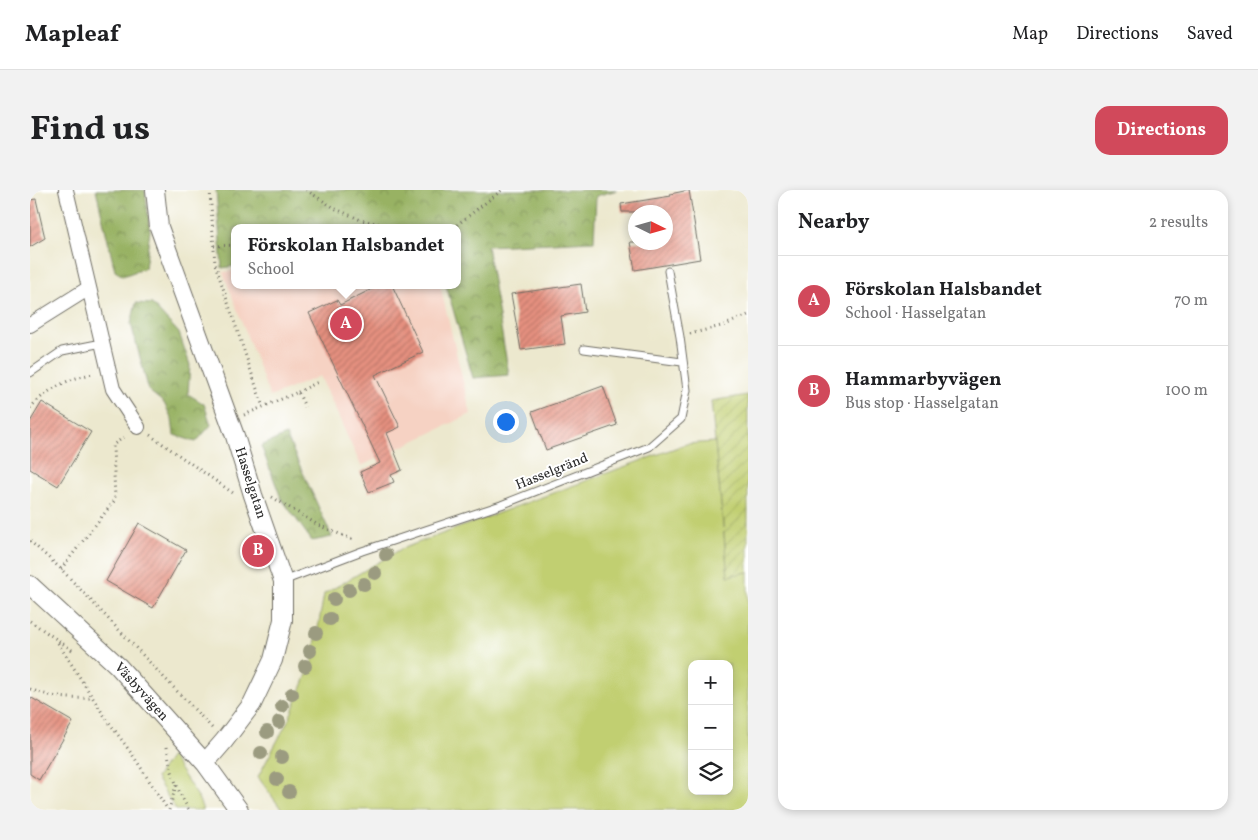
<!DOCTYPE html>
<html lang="en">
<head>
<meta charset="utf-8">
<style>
	body { margin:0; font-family:Vollkorn,serif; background:#f2f2f2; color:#202124 }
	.controls { position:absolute; right:15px; bottom:15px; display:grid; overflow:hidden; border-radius:10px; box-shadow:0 2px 8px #0003 }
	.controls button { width:45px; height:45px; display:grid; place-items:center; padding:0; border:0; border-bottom:1px solid #e0e0e0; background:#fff; color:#202124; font:25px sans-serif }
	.compass { position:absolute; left:598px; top:15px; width:45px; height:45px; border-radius:50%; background:#fff; box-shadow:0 2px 8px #0003; rotate:95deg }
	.you { position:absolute; left:475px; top:231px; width:18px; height:18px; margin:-12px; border:4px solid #fff; border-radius:50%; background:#1a73e8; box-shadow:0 0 0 8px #1a73e833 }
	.badge { display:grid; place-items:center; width:32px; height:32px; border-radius:50%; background:#d1495b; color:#fff; font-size:16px; font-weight:700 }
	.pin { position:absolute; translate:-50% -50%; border:2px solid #fff; box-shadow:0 1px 5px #0006 }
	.popup { position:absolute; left:201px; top:34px; width:230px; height:65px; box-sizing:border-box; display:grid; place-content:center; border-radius:10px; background:#fff; filter:drop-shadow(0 1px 4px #0005); font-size:16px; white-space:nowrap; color:#757577 }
	.popup b { font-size:19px; color:#202124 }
	.popup::after { content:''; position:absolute; left:50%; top:100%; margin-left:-10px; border:10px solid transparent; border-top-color:#fff }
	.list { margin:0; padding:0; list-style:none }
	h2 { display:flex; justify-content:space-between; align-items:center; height:65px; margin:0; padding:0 20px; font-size:21px }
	h2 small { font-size:16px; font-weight:400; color:#757577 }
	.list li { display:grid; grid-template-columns:32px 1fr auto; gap:15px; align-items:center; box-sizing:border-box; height:90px; padding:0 20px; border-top:1px solid #e0e0e0 }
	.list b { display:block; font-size:19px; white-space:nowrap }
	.list p { margin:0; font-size:16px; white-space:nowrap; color:#757577 }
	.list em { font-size:16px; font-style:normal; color:#757577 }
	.icon { flex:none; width:28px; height:28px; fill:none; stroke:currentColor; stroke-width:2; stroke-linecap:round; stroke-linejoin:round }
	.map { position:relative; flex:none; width:718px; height:620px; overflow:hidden; border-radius:15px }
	header { display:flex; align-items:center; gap:30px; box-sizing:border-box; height:70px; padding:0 25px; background:#fff; border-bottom:1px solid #e0e0e0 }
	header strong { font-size:24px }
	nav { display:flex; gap:28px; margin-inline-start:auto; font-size:18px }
	.intro { display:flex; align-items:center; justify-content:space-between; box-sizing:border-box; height:120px; padding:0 30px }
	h1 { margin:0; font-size:35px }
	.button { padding:12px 22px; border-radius:15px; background:#d1495b; color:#fff; font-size:18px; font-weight:700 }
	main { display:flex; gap:30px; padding:0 30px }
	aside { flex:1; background:#fff; border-radius:15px; box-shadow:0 2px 8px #0003 }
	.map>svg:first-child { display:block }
</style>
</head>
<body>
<header>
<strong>Mapleaf</strong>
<nav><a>Map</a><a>Directions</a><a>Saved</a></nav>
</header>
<div class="intro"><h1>Find us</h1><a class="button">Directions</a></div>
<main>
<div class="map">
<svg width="718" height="620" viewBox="0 0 718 620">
	<defs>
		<pattern id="forest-crowns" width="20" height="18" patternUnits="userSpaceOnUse" patternTransform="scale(1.25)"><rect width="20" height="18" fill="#98b263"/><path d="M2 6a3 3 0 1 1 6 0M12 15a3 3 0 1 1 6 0" fill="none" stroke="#7c9152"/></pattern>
		<pattern id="garden-furrows" width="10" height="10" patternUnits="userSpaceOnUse" patternTransform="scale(1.25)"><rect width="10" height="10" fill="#c1cf71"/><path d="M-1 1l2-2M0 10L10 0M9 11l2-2" fill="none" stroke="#a6b262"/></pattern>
		<pattern id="building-hatch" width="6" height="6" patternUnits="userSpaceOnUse" patternTransform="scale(1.25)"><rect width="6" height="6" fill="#e5907f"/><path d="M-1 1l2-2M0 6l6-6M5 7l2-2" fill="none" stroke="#ba7668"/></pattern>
	</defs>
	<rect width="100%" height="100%" fill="#fff"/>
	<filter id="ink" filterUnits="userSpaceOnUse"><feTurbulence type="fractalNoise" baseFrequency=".02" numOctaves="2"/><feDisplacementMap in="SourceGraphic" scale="10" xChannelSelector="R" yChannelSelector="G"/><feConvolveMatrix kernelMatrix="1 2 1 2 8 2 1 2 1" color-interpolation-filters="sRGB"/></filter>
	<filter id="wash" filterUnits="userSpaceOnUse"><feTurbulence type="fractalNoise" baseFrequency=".0096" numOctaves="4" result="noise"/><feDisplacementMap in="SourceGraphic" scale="20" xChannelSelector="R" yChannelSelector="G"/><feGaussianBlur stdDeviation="1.12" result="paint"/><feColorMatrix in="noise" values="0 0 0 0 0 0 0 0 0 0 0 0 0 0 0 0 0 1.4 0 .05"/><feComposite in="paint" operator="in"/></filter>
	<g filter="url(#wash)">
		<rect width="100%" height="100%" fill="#ece8ce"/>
		<path fill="#f6d2c3" d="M 205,81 L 205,95 L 410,95 L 441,224 L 331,276 L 290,186 L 240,207 L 193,82 Z"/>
		<path fill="#c1cf71" stroke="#767d4e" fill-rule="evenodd" d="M 685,252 L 698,385 L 718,382 L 718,620 L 252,620 L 228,587 L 259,529 L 282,472 L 294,404 L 371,359 L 656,254 ZM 662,474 L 699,474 L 699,601 L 662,601 Z
			M 141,566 L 167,605 L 173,620 L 146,620 L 126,588 Z"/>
		<path fill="url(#forest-crowns)" stroke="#626e47" d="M 66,0 L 115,0 L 120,41 L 115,78 L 93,86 L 85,81 Z
			M 186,0 L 587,0 L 566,6 L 564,51 L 457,56 L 479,185 L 443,188 L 416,95 L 427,95 L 427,38 L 205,38 L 205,76 L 192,78 Z
			M 106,113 L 122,114 L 149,143 L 160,175 L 158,204 L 174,214 L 181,235 L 166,252 L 144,245 L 142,229 L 134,213 L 119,201 L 101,134 Z
			M 256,245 L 302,347 L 282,351 L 251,308 L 231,256 Z"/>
		<path fill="url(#garden-furrows)" stroke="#767d4e" d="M 718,205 L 718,382 L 698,386 L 681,211 Z"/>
		<g id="blocks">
			<path fill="url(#building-hatch)" d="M 659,0 L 670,69 L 605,80 L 600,52 L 636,52 L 636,22 L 592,22 L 591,14 L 641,6 L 640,4 Z
				M 6,9 L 15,48 L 0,57 L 0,10 Z
				M 551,94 L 555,122 L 531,126 L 535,154 L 491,160 L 481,104 Z
				M 350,95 L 362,95 L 393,162 L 345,185 L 370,237 L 357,243 L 372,280 L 361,285 L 364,292 L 339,302 L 330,282 L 350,273 L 279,123 L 307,110 L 310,115 Z
				M 573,196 L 587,235 L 516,260 L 502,222 Z
				M 12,212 L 61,242 L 28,296 L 0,279 L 0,232 Z
				M 109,333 L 156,360 L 123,418 L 76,391 Z
				M 0,507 L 43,532 L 9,590 L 0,584 Z"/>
		</g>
	</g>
	<g filter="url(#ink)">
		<use href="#blocks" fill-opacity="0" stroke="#6f6d64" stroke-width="1"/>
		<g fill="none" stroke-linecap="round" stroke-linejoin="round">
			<defs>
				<path id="service" d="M 554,159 L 652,172
					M 0,183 L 32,161 L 72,153
					M 253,391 L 332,361 L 471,315 L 619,257 L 651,229 L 657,200 L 650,147 L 638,81"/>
				<path id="minor" d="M 36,0 L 83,199 L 108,237
					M 0,135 L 59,98"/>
				<path id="tertiary" d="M 125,0 L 129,37 L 205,246 L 223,305 L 253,391 L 253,430 L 243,470 L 222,514 L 194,551 L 175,573
					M 0,395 L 88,476 L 175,573 L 209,620"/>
			</defs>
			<use href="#service" stroke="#6f6d64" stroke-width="9"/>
			<use href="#minor" stroke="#6f6d64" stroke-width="16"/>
			<use href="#tertiary" stroke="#6f6d64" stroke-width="20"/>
			<path stroke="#6f6d64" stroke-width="3" stroke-dasharray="1 4" stroke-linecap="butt" d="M 180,0 L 185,74 L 233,217
				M 276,0 L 306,19 L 331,30 L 370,38
				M 423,38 L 472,0
				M 184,56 L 205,55
				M 660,144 L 695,135 L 718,125
				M 268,202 L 288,192
				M 0,218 C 16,200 40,187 64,184
				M 214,225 L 268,202 L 275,217
				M 120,245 L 203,303
				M 242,307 L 288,335 L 324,350
				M 0,351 L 31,379 L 182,538
				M 31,379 L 85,310 L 83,255 L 97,245
				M 0,431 L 45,462
				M 28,453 L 73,524 L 104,567 L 138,620
				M 0,499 C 23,508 38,509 62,508
				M 137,557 C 140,580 147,600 159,620
				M 139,620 L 146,595"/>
			<use href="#service" stroke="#fff" stroke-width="7"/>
			<use href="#minor" stroke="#fff" stroke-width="14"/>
			<use href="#tertiary" stroke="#fff" stroke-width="18"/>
		</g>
		<g fill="#9b9b80">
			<circle cx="356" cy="365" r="7"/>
			<circle cx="345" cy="383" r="7"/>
			<circle cx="334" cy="394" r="7"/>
			<circle cx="319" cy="400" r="7"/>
			<circle cx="304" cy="409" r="7"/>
			<circle cx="300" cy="429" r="7"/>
			<circle cx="286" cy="443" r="7"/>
			<circle cx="280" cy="461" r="7"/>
			<circle cx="275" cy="476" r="7"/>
			<circle cx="262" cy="504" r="7"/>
			<circle cx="252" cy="516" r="7"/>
			<circle cx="249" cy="532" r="7"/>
			<circle cx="237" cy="542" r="7"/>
			<circle cx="231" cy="563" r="7"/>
			<circle cx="252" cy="567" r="7"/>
			<circle cx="247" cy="589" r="7"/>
			<circle cx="259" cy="602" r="7"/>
		</g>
	</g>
	<g text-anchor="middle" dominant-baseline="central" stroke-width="4" stroke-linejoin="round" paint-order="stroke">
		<g font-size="14" fill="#2b2b2b" stroke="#fff">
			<text transform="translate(522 282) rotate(-22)">Hasselgränd</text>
			<text transform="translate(220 293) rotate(72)">Hasselgatan</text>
			<text transform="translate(111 502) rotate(48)">Väsbyvägen</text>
		</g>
	</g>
</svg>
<div class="controls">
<button>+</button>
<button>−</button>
<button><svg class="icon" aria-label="layers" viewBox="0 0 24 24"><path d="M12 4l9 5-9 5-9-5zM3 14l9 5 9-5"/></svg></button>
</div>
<svg class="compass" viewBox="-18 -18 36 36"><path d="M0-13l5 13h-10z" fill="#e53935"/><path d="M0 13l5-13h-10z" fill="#757577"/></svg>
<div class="you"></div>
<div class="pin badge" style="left:316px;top:134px">A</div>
<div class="popup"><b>Förskolan Halsbandet</b>School</div>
<div class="pin badge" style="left:228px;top:361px">B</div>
</div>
<aside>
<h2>Nearby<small>2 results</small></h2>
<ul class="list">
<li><span class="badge">A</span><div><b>Förskolan Halsbandet</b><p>School · Hasselgatan</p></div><em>70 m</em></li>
<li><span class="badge">B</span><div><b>Hammarbyvägen</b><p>Bus stop · Hasselgatan</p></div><em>100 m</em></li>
</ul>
</aside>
</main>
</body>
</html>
